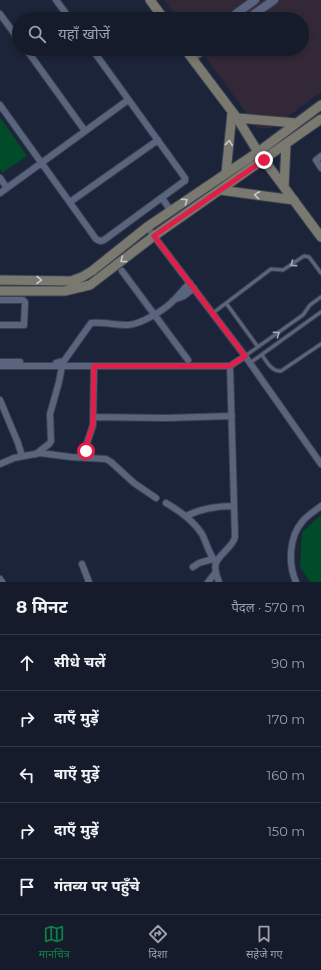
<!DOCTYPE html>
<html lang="hi">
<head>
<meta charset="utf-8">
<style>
	body { margin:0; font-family:Montserrat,"Noto Sans Devanagari",sans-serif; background:#222837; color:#f1f3f6 }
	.stop { position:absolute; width:12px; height:12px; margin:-9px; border:3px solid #e11d48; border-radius:50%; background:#fff }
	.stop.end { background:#e11d48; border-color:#fff; box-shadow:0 1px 4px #0008 }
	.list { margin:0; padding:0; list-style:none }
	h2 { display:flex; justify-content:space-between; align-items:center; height:52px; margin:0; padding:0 16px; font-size:17px }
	h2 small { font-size:13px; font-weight:400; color:#9da1a9 }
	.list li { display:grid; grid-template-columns:26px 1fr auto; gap:12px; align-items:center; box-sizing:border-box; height:56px; padding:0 16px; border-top:1px solid #343947 }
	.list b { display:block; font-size:15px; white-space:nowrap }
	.list em { font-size:13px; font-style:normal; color:#9da1a9 }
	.icon { flex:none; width:22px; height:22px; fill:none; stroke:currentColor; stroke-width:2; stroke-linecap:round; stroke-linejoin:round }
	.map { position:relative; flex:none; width:321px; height:582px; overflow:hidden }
	.search { position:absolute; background:#151b2b; box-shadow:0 2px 6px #0003; left:12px; right:12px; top:12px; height:44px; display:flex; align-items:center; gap:10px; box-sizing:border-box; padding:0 14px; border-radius:22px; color:#9da1a9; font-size:15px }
	.sheet { height:332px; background:#151b2b }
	nav { display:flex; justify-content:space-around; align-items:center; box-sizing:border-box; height:56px; border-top:1px solid #343947; background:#151b2b; font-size:11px; color:#9da1a9 }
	nav a { display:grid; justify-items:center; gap:2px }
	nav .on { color:#0b8043 }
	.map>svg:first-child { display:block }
</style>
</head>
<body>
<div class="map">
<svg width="321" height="582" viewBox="0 0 321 582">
	<rect width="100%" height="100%" fill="#1c2439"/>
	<path fill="#322837" d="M 164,0 L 321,0 L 321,92 L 272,128 L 257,128 L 200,49 L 302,49 L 302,19 L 178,19 Z"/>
	<path fill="#004b28" d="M 0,117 L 27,156 L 2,173 L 0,169 Z
		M 321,515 L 321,582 L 310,582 L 300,567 L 302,532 Z"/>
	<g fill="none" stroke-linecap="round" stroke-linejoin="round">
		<defs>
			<path id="service" d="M 226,303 L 258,347
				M 213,313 L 271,269 L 283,270 L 304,256 L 309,257 L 321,273
				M 262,355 C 267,362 272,372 281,371 L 321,344
				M 245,356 L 303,315 L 310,305 L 321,297
				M 250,363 L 321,312"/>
			<path id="minor" d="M 56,0 L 70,19
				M 0,14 L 19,40
				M 26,49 L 85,131
				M 0,105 L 96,239 L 100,241 L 104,240 L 183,182 L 185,181 L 185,178 L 92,49
				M 321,156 L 316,160 L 321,168
				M 0,178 L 7,188
				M 0,193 L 128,100
				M 162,198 L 171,211
				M 70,202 L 158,140
				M 147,227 L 245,356 L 321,464
				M 122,271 L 188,360
				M 176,299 L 184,296 L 194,288
				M 0,300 L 23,300 L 25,302 L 24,325 L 0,325
				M 0,362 L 20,362
				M 56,363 L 64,361 L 91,323 C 103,322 116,325 128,325 C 142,324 166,309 175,299 C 180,294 184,288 190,283
				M 0,366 L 230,366 L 245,356
				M 0,400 L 18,443 L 22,456
				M 93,417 L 166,418 L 232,416
				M 36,454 L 49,444 L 51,441 L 50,414 L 59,382 L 62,366
				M 86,457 L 87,443 L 93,425 L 94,366
				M 0,464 L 14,458 L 40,453 L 71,457 L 106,459 L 111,462 L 134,483 L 156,498
				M 166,503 C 180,511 193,520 202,534 C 207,544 209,554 216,563
				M 186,516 C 202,508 217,506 234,506
				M 82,564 L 89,582
				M 193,567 L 199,563 L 213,559
				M 0,579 L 2,582
				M 208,582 L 216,572
				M 219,582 C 217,577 214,568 216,563 C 220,553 233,547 235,537 L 230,366
				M 296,582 C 288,564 289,537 302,522 C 306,516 315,511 321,506"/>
			<path id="tertiary" d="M 229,19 L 255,0
				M 247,19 L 274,0
				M 192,58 L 205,49"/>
			<path id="secondary" d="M 150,0 L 164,19
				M 185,49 L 237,118 L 258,152 L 321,237
				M 237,118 L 296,123
				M 226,173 L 232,113
				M 284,187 L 286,145
				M 220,190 L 294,200
				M 0,280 L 71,281 L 82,277 L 92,271 L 147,227 L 258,152 L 321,105
				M 0,291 L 65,291 L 90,285 L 154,236 L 321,119"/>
		</defs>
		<use href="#service" stroke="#3a4051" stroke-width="5"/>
		<use href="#minor" stroke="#3a4051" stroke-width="8"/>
		<use href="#tertiary" stroke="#3a4051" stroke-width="10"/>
		<use href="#secondary" stroke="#3a4051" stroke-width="11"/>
		<use href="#service" stroke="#5a647d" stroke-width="3"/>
		<use href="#minor" stroke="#5a647d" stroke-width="6"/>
		<use href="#tertiary" stroke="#5a647d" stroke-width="8"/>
		<use href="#secondary" stroke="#7a796f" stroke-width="9"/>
	</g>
	<defs><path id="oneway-chevron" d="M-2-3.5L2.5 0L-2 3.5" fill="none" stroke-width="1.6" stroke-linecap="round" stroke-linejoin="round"/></defs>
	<g stroke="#c7cacc">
		<use href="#oneway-chevron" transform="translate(229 143) rotate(-84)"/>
		<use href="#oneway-chevron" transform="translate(257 195) rotate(-172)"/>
		<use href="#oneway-chevron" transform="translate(185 201) rotate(-34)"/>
		<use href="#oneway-chevron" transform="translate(123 260) rotate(143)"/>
		<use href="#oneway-chevron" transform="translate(39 280) rotate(1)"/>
	</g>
	<g stroke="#a6acbe">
		<use href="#oneway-chevron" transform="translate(293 264) rotate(144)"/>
		<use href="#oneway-chevron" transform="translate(277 334) rotate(-35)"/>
	</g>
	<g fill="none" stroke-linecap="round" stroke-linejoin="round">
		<path stroke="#e11d48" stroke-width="5" d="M 86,451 L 87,443 L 93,425 L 94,366 L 230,366 L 245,356 L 154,236 L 264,160"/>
	</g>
</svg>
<div class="stop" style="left:86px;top:451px"></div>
<div class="stop end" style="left:264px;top:160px"></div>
<div class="search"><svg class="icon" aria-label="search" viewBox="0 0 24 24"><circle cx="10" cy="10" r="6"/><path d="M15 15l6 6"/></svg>यहाँ खोजें</div>
</div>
<section class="sheet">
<h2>8 मिनट<small>पैदल · 570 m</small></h2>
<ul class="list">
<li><svg class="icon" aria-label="ahead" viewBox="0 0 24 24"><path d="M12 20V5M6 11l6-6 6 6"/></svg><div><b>सीधे चलें</b></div><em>90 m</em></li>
<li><svg class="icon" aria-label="right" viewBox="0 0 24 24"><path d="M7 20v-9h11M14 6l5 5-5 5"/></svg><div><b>दाएँ मुड़ें</b></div><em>170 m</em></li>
<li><svg class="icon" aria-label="left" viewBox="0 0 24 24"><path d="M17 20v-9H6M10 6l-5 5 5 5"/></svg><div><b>बाएँ मुड़ें</b></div><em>160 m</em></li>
<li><svg class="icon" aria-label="right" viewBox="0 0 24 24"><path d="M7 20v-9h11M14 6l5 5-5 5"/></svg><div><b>दाएँ मुड़ें</b></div><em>150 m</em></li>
<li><svg class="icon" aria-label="arrive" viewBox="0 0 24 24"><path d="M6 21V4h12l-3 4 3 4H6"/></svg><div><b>गंतव्य पर पहुँचे</b></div></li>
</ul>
</section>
<nav>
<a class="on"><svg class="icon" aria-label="map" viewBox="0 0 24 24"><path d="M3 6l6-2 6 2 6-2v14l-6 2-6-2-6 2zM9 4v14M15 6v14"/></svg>मानचित्र</a>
<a><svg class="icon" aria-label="directions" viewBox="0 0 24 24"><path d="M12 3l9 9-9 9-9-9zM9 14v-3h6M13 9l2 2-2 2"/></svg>दिशा</a>
<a><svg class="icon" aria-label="saved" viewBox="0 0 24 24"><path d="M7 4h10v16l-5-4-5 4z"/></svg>सहेजे गए</a>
</nav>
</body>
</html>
